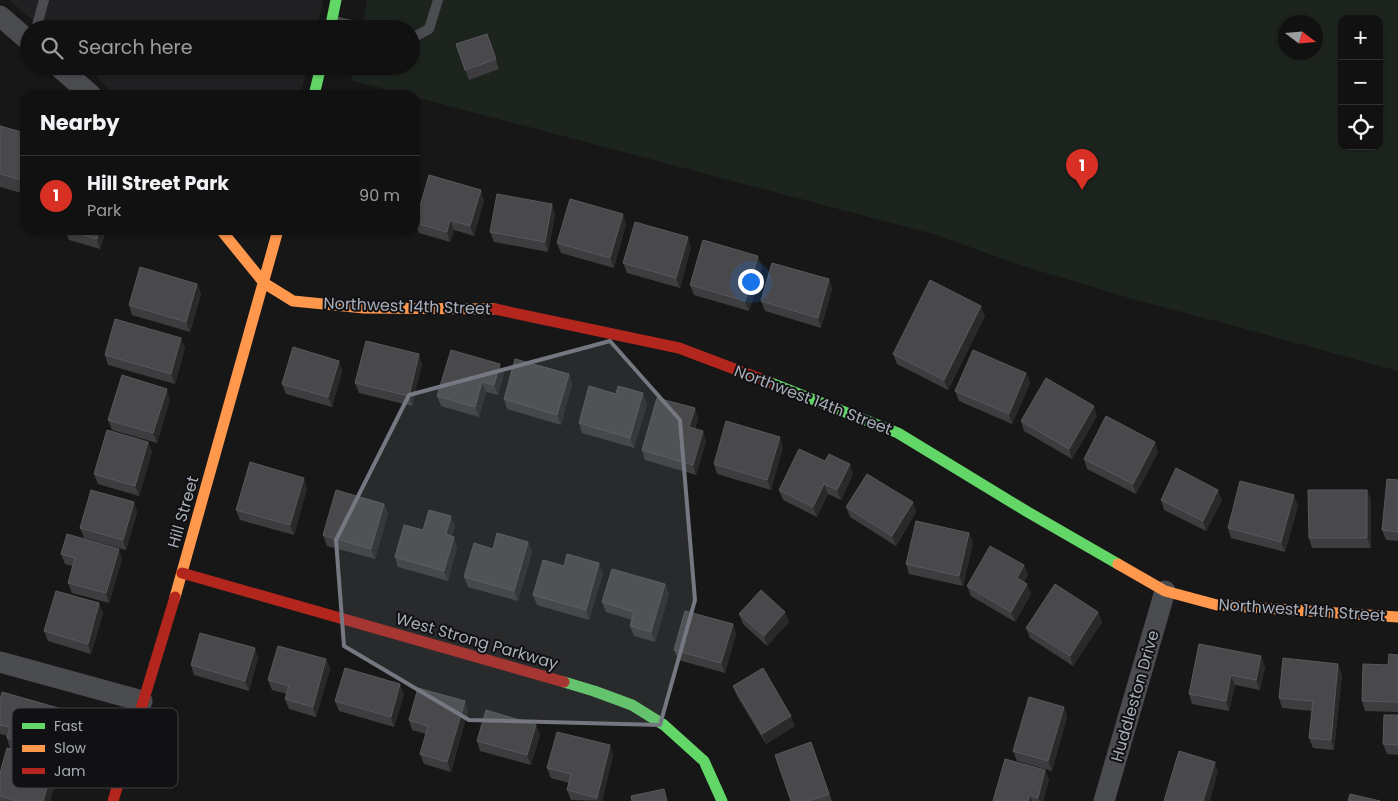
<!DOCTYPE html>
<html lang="en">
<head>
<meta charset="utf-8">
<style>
	body { margin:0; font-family:Poppins,sans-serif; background:#1a1a1a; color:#f1f3f6 }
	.controls { position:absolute; right:15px; top:15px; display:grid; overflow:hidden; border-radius:10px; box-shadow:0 1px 4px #0004 }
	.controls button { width:45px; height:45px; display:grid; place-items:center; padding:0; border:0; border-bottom:1px solid #303131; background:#111; color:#f1f3f6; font:25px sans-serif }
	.compass { position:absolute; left:1278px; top:15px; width:45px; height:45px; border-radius:50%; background:#111; box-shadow:0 1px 4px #0004; rotate:106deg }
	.you { position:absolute; left:750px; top:281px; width:18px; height:18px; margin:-12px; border:4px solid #fff; border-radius:50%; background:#1a73e8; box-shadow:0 0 0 8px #1a73e833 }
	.badge { display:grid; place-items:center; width:32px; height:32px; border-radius:50%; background:#d93025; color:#fff; font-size:16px; font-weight:700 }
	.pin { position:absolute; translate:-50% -41px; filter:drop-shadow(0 1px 2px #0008) }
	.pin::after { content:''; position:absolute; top:26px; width:18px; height:15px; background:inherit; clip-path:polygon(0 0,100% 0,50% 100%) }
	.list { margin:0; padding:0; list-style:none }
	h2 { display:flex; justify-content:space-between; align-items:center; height:65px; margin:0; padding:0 20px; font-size:21px }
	h2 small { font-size:16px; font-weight:400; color:#9c9d9f }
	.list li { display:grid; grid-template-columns:32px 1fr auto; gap:15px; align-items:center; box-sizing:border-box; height:80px; padding:0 20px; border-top:1px solid #303131 }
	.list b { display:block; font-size:19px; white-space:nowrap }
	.list p { margin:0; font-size:16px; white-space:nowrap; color:#9c9d9f }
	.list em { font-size:16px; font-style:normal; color:#9c9d9f }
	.icon { flex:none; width:28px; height:28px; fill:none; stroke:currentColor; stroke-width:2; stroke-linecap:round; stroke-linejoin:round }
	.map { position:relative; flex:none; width:1398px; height:801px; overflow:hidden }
	.search { position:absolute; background:#111; box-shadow:0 1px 4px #0004; left:20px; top:20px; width:400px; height:55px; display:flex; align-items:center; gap:12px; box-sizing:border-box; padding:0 18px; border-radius:28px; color:#9c9d9f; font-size:19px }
	.panel { position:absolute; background:#111; box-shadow:0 1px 4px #0004; left:20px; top:90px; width:400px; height:145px; border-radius:15px }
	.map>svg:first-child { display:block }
</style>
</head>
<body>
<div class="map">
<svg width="1398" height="801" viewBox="0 0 1398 801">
	<rect width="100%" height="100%" fill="#171717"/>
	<path fill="#212123" d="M 9,0 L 323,0 L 317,29 L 43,29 Z
		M 86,66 L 308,66 L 300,95 L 115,95 Z"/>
	<path fill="#1d241e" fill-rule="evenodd" d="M 367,0 L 1398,0 L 1398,371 L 1253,331 L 1136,300 L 1023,266 L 933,234 L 415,97 L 415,95 L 406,95 L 351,80 L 354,66 L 411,66 L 411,29 L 361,29 ZM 1342,19 L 1379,19 L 1379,146 L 1342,146 ZM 1286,22 L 1316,22 L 1316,52 L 1286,52 Z"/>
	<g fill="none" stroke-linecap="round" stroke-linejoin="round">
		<path stroke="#4b4c50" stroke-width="10" d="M 333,21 L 370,29
			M 36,29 L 44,0
			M 411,36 L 416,36 L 429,29 L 438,0"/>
		<path stroke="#4b4c50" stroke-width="21" d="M 0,16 L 29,41
			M 58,66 L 91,95
			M 0,662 L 142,701
			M 1104,801 L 1165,591"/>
		<path stroke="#63d668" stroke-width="11" d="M 330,29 L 336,0
			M 314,95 L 321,66
			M 769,382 L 898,433 L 1026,511 L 1118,564
			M 564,682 L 594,691 L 632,705 L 664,725 L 704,761 L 722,801"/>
		<path stroke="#ff974d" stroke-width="11" d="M 221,230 L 264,283 L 293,301 L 364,308 L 495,309
			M 1118,564 L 1165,591 L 1217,605 L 1398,617
			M 175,597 L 278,230"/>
		<path stroke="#b3261e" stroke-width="11" d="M 495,309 L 679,348 L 769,382
			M 182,573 L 564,682
			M 113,801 L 175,597"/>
	</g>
	<path fill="#3d3d3f" d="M 487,34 L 499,69 L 469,80 L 456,44 Z
		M 0,126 L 25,133 L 25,194 L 0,187 Z
		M 484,200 L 474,236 L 454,230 L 450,242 L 419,233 L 415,223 Z
		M 552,204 L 555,214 L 548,252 L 494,242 L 490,232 Z
		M 626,224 L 614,268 L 561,253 L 557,243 Z
		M 65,230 L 106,230 L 100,249 L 69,240 Z
		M 338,230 L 395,230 L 394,235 L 339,233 Z
		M 691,247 L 680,288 L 627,273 L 623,263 Z
		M 762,266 L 749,311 L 694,295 L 690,285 Z
		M 829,279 L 832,289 L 821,328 L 765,311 L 761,301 Z
		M 197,284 L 201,294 L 190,332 L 132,315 L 129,305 Z
		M 985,316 L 948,390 L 897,364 L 893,354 Z
		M 185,348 L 175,384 L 108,365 L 105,355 Z
		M 339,361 L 342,371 L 332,407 L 286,394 L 282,384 Z
		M 422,364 L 412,406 L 359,393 L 355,383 Z
		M 1026,373 L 1030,383 L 1012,424 L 959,401 L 955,391 Z
		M 504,374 L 498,395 L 486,392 L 479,417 L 441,406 L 437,396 Z
		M 569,374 L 572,384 L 561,425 L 507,409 L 504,399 Z
		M 170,399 L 157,443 L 112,430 L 108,420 Z
		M 647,404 L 634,448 L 582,433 L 579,423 Z
		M 1097,416 L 1072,459 L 1024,431 L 1021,421 Z
		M 698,418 L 695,429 L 706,441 L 696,475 L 645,460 L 642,450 Z
		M 148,442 L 152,452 L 139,496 L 98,484 L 94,474 Z
		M 783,447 L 771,490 L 717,474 L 714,464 Z
		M 1158,452 L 1136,494 L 1087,469 L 1084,459 Z
		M 825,461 L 853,474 L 841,500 L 828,494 L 817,517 L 783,500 L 779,490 Z
		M 1398,480 L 1398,541 L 1386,540 L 1382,530 Z
		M 307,488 L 294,535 L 240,520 L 236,510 Z
		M 1367,490 L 1371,500 L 1371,548 L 1312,548 L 1309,538 Z
		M 1161,500 L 1222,500 L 1206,531 L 1164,510 Z
		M 134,502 L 137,512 L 126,550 L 84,538 L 80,528 Z
		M 913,502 L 916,512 L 896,546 L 850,517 L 846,507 Z
		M 384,504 L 388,514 L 375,559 L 327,546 L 323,535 Z
		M 1298,506 L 1285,552 L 1231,538 L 1228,528 Z
		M 455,526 L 452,536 L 457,547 L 448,581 L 398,567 L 395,557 L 423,530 Z
		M 969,533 L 973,543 L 963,586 L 909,574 L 906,564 Z
		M 528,542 L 532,552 L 518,601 L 468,587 L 464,577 L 493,549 Z
		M 61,554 L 122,559 L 109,603 L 72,593 L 68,583 L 73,566 L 65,564 Z
		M 1024,565 L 1028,575 L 1024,582 L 1031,594 L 1015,622 L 971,596 L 967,586 Z
		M 564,566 L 603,573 L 589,620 L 537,605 L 533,595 Z
		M 665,584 L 669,594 L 655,642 L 634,636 L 630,626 L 632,620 L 606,612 L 602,602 Z
		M 99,603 L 103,613 L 91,654 L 48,641 L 44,631 Z
		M 785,612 L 789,622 L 767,646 L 743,624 L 739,614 Z
		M 1098,612 L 1102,622 L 1073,666 L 1030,638 L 1026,628 Z
		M 733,624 L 736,634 L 725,673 L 678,660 L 674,650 Z
		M 1199,644 L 1265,666 L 1260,690 L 1235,685 L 1229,711 L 1192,704 L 1189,694 Z
		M 1398,655 L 1398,712 L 1365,711 L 1362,701 L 1388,665 Z
		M 258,658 L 249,691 L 194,675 L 191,665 Z
		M 326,659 L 330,669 L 316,717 L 289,709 L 285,699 L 287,694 L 272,690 L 268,680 Z
		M 1342,674 L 1334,750 L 1313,748 L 1309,738 L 1312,711 L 1282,708 L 1279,698 Z
		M 733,686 L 795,726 L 766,744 L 737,696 Z
		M 404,694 L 394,727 L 339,711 L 335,701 Z
		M 0,700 L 69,711 L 73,721 L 61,763 L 10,749 L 7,738 L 7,736 L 0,734 Z
		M 1064,707 L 1067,717 L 1052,771 L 1017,761 L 1013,751 Z
		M 468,711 L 451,772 L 424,764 L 420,754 L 426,734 L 412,730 L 409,720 Z
		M 1398,715 L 1398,755 L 1387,754 L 1383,744 Z
		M 536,725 L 540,735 L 531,765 L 480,751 L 477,741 Z
		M 811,742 L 832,801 L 791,801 Z
		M 613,755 L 602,801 L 571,800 L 567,790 L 569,783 L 551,778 L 547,768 Z
		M 55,762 L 58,772 L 50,801 L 0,801 L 0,773 Z
		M 1045,770 L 1049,780 L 1043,801 L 993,801 Z"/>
	<path fill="#29292a" d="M 481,190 L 484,200 L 474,236 L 470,226 Z
		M 552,204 L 555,214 L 548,252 L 545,242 Z
		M 623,214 L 626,224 L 614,268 L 610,258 Z
		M 450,220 L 454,230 L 450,242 L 447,232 Z
		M 99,230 L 106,230 L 100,249 L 97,239 Z
		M 688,237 L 691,247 L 680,288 L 676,278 Z
		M 758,256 L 762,266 L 749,311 L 745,301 Z
		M 829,279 L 832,289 L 821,328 L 818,318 Z
		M 197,284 L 201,294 L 190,332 L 186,322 Z
		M 981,306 L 985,316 L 948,390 L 944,380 Z
		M 181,338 L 185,348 L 175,384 L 171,374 Z
		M 419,354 L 422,364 L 412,406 L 409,396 Z
		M 339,361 L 342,371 L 332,407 L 328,397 Z
		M 500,364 L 504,374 L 498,395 L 494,385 Z
		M 1026,373 L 1030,383 L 1012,424 L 1009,414 Z
		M 569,374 L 572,384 L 561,425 L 557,415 Z
		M 482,382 L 486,392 L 479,417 L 475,407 Z
		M 167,389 L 170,399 L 157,443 L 153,433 Z
		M 643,393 L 647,404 L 634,448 L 630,438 Z
		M 1094,406 L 1097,416 L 1072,459 L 1069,449 Z
		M 695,408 L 698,418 L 693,437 L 689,427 Z
		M 703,431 L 706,441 L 696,475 L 693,465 Z
		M 780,437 L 783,447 L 771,490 L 767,480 Z
		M 148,442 L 152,452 L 139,496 L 135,486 Z
		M 1155,442 L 1158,452 L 1136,494 L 1133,484 Z
		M 850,464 L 853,474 L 841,500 L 837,490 Z
		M 304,478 L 307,488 L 294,535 L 290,525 Z
		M 824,484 L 828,494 L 817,517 L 813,507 Z
		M 1218,490 L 1222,500 L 1206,531 L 1203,521 Z
		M 1367,490 L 1371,500 L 1371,548 L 1367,538 Z
		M 1294,495 L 1298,506 L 1285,552 L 1281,542 Z
		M 134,502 L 137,512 L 126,550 L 123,540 Z
		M 913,502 L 916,512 L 896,546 L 892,536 Z
		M 384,504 L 388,514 L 375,559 L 371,549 Z
		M 451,516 L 455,526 L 450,544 L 446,534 Z
		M 969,533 L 973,543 L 963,586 L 959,576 Z
		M 454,537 L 457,547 L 448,581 L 444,571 Z
		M 528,542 L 532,552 L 518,601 L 514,591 Z
		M 119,549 L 122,559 L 109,603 L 106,593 Z
		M 599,563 L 603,573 L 589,620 L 586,610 Z
		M 1024,565 L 1028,575 L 1021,588 L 1017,578 Z
		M 665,584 L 669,594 L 655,642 L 651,632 Z
		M 1027,584 L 1031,594 L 1015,622 L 1011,612 Z
		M 99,603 L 103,613 L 91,654 L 88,644 Z
		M 785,612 L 789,622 L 767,646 L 764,636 Z
		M 1098,612 L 1102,622 L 1073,666 L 1070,656 Z
		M 733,624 L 736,634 L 725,673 L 721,663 Z
		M 255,648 L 258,658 L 249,691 L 245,681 Z
		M 1261,656 L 1265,666 L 1260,690 L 1256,680 Z
		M 326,659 L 330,669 L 316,717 L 313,707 Z
		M 1338,664 L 1342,674 L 1334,750 L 1331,740 Z
		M 1231,675 L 1235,685 L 1229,711 L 1226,701 Z
		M 400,684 L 404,694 L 394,727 L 391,717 Z
		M 465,701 L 468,711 L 451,772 L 447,762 Z
		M 1064,707 L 1067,717 L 1052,771 L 1048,761 Z
		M 69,711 L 73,721 L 61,763 L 57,753 Z
		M 791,716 L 795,726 L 766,744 L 762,734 Z
		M 536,725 L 540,735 L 531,765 L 527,755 Z
		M 610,745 L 613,755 L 602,801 L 598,801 L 597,798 Z
		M 55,762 L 58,772 L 50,801 L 43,801 Z
		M 1215,762 L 1218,772 L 1210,801 L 1203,801 Z
		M 1045,770 L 1049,780 L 1043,801 L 1039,801 L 1038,798 Z
		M 1030,795 L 1032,801 L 1028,801 Z"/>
	<path fill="#49494c" stroke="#58595d" d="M 487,34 L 496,59 L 465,70 L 456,44 Z
		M 0,126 L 25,133 L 25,181 L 0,174 Z
		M 429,175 L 481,190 L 470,226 L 450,220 L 447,232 L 415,223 Z
		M 497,194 L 552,204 L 545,242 L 490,232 Z
		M 570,199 L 623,214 L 610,258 L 557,243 Z
		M 635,222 L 688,237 L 676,278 L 623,263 Z
		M 65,230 L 99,230 L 97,239 Z
		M 703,240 L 758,256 L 745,301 L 690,285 Z
		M 772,263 L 829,279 L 818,318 L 761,301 Z
		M 140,267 L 197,284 L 186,322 L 129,305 Z
		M 930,280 L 981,306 L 944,380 L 893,354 Z
		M 115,319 L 181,338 L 171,374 L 105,355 Z
		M 366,341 L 419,354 L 409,396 L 355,383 Z
		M 293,347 L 339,361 L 328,397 L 282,384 Z
		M 451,350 L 500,364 L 494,385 L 482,382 L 475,407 L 437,396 Z
		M 973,350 L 1026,373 L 1009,414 L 955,391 Z
		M 515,359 L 569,374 L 557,415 L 504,399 Z
		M 122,375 L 167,389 L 153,433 L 108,420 Z
		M 1046,378 L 1094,406 L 1069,449 L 1021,421 Z
		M 589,386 L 616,394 L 618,386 L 643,393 L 630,438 L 579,423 Z
		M 657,398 L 695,408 L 689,427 L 703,431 L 693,465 L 642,450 Z
		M 1106,416 L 1155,442 L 1133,484 L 1084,459 Z
		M 726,421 L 780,437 L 767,480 L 714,464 Z
		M 107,430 L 148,442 L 135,486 L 94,474 Z
		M 799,449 L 825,461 L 829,454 L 850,464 L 837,490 L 824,484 L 813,507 L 779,490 Z
		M 250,462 L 304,478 L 290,525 L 236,510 Z
		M 1176,468 L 1218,490 L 1203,521 L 1161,500 Z
		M 867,474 L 913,502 L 892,536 L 846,507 Z
		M 1387,479 L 1398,480 L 1398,532 L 1382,530 Z
		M 1240,481 L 1294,495 L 1281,542 L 1228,528 Z
		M 91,490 L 134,502 L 123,540 L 80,528 Z
		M 336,490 L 384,504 L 371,549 L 323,535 Z
		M 1308,490 L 1367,490 L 1367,538 L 1309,538 Z
		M 429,510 L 451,516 L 446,534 L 454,537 L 444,571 L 395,557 L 404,525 L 423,530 Z
		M 916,521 L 969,533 L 959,576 L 906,564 Z
		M 497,533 L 528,542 L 514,591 L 464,577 L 474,543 L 493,549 Z
		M 67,534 L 119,549 L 106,593 L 68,583 L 75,558 L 61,554 Z
		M 990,546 L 1024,565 L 1017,578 L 1027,584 L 1011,612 L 967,586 Z
		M 567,554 L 599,563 L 586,610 L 533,595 L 543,560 L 564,566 Z
		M 612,569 L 665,584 L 651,632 L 630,626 L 634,612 L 602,602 Z
		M 1055,584 L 1098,612 L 1070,656 L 1026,628 Z
		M 761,590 L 785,612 L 764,636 L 739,614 Z
		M 56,591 L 99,603 L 88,644 L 44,631 Z
		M 685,611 L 733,624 L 721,663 L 674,650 Z
		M 200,633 L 255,648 L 245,681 L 191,665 Z
		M 1199,644 L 1261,656 L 1256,680 L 1231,675 L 1226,701 L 1189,694 Z
		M 278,646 L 326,659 L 313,707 L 285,699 L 289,686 L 268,680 Z
		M 1389,654 L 1398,655 L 1398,702 L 1362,701 L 1363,664 L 1388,665 Z
		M 1283,658 L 1338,664 L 1331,740 L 1309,738 L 1313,701 L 1279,698 Z
		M 345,668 L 400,684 L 391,717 L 335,701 Z
		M 763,668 L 791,716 L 762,734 L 733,686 Z
		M 418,688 L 465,701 L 447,762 L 420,754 L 428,726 L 409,720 Z
		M 2,692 L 69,711 L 57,753 L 7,738 L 10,727 L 0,725 L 0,700 Z
		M 1029,697 L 1064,707 L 1048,761 L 1013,751 Z
		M 486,710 L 536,725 L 527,755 L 477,741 Z
		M 1384,715 L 1398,715 L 1398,745 L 1383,744 Z
		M 557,732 L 610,745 L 597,798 L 567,790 L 571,774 L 547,768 Z
		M 811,742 L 829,794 L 809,801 L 791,801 L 775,755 Z
		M 7,748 L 55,762 L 43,801 L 17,801 L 0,796 L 0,773 Z
		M 1179,751 L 1215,762 L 1203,801 L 1164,801 Z
		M 1005,759 L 1045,770 L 1038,798 L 1030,795 L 1028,801 L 993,801 Z
		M 664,789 L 667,801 L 632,801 L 631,796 Z
		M 1350,794 L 1380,801 L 1348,801 Z"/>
	<path fill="#757880" fill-opacity="0.2" stroke="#757880" stroke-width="4" stroke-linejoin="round" d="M 610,341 L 680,420 L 695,600 L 660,725 L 469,720 L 344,646 L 336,540 L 409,395 Z"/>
	<g text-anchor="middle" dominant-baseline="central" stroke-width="4" stroke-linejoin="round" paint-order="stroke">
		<g font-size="16" fill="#a8adb8" stroke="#111113">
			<text transform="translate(407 306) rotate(2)">Northwest 14th Street</text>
			<text transform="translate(813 400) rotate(21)">Northwest 14th Street</text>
			<text transform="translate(183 512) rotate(-74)">Hill Street</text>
			<text transform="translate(1302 610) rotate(4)">Northwest 14th Street</text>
			<text transform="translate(477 641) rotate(16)">West Strong Parkway</text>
			<text transform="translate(1135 696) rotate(-74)">Huddleston Drive</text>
		</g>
	</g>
	<rect x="12" y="708" width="166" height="80" rx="8" fill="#111113" stroke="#3e4045" stroke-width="1"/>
	<rect x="22" y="723" width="23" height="6" fill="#63d668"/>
	<rect x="22" y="745" width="23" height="7" fill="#ff974d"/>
	<rect x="22" y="768" width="23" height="6" fill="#b3261e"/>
	<g font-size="14" fill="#a8adb8">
		<text x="54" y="731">Fast</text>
		<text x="54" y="753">Slow</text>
		<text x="54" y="776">Jam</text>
	</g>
</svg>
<div class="controls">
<button>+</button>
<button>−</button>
<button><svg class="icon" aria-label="locate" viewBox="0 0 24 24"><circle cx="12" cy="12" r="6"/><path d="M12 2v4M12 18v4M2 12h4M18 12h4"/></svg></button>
</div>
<svg class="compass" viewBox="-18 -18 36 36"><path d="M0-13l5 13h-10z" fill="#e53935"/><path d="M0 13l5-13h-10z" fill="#9c9d9f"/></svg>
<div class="you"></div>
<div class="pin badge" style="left:1082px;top:190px">1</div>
<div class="search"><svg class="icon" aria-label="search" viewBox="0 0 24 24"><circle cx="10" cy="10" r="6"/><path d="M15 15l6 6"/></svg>Search here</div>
<section class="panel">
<h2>Nearby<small></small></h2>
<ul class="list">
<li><span class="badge">1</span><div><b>Hill Street Park</b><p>Park</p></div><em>90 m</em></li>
</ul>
</section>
</div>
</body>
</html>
